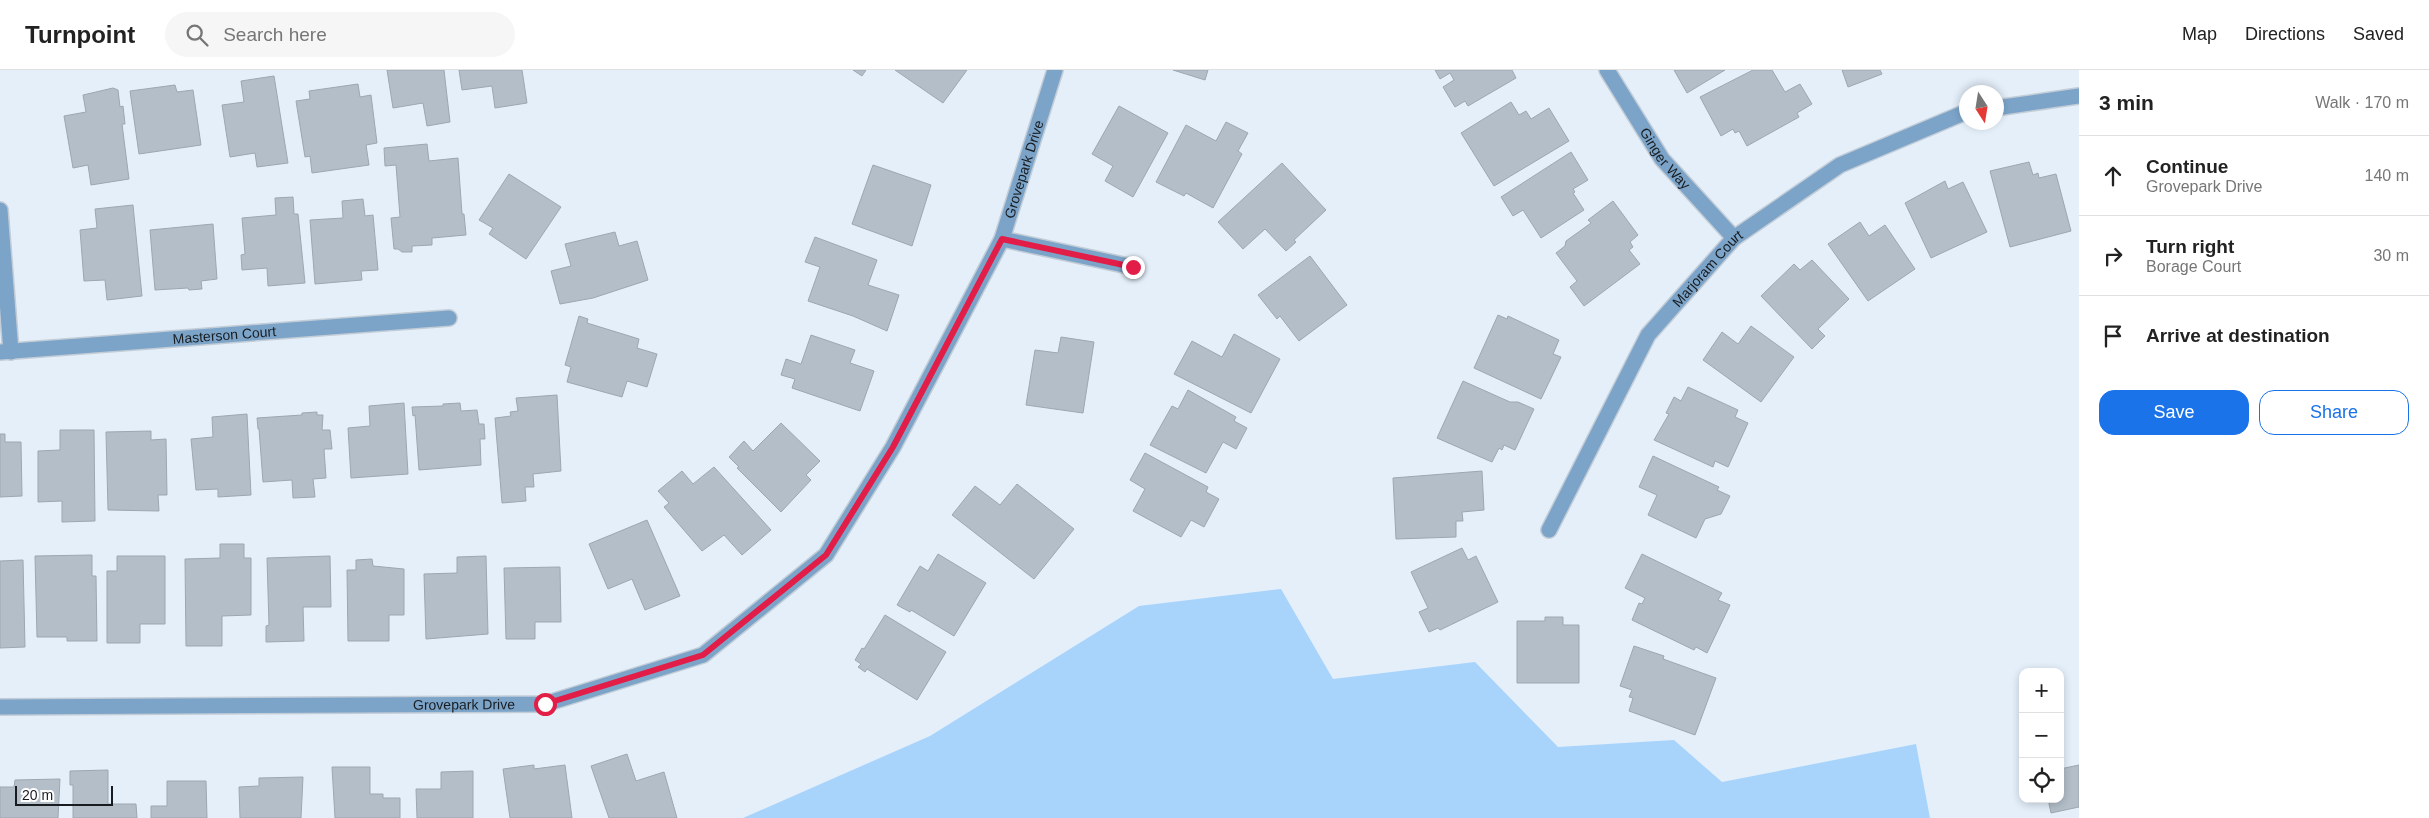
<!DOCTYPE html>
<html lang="en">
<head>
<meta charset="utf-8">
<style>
	body { margin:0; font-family:Helvetica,sans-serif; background:#f6f6f6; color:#222 }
	.controls { position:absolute; right:15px; bottom:15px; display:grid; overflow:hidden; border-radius:10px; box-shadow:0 2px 8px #0003 }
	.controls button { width:45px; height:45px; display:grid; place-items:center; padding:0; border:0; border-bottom:1px solid #e0e0e0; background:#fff; color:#222; font:25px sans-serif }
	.compass { position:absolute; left:1959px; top:15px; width:45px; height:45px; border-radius:50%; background:#fff; box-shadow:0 2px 8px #0003; rotate:168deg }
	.scale { position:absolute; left:15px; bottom:12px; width:98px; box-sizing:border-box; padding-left:5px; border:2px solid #181c20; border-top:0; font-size:14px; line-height:18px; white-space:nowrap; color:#181c20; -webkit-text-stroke:4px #fff; paint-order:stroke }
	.stop { position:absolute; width:15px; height:15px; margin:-11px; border:4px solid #e11d48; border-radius:50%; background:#fff }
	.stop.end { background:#e11d48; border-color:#fff; box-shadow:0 1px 5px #0008 }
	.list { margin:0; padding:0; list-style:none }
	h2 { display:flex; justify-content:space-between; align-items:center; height:65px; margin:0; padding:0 20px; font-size:21px }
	h2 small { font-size:16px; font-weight:400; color:#767676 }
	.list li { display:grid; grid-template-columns:32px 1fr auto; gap:15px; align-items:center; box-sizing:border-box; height:80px; padding:0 20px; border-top:1px solid #e0e0e0 }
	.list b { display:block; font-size:19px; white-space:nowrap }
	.list p { margin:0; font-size:16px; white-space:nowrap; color:#767676 }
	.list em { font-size:16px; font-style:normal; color:#767676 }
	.actions { display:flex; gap:10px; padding:15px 20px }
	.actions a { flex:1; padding:11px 0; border:1px solid #1a73e8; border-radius:15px; text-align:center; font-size:18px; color:#1a73e8 }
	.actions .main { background:#1a73e8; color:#fff }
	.icon { flex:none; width:28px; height:28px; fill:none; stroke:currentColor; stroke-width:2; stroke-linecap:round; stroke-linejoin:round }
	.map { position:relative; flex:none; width:2079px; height:748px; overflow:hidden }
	header { display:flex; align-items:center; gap:30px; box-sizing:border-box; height:70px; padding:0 25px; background:#fff; border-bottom:1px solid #e0e0e0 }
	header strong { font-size:24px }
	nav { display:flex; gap:28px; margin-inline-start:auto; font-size:18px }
	.search { width:350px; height:45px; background:#f6f6f6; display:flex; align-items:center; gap:12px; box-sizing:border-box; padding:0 18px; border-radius:28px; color:#767676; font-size:19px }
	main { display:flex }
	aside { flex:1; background:#fff }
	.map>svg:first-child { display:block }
</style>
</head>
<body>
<header>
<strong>Turnpoint</strong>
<div class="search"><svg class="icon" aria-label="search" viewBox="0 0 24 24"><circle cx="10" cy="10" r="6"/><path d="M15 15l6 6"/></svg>Search here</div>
<nav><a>Map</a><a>Directions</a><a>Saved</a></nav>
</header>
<main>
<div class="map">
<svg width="2079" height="748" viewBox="0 0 2079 748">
	<rect width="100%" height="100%" fill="#e4effa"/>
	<path fill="#a8d4fc" d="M 1281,519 L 1333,609 L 1475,592 L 1558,677 L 1674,670 L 1722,712 L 1916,674 L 1930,748 L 743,748 L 930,666 L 1139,536 Z"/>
	<path fill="#b3bec9" stroke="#9da7b2" d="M 387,0 L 444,0 L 450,52 L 427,56 L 423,33 L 393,38 Z
		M 459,0 L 522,0 L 527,33 L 495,38 L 492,16 L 462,20 Z
		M 853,0 L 866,0 L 862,6 Z
		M 895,0 L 967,0 L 943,33 Z
		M 1173,0 L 1208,0 L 1205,10 Z
		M 1435,0 L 1512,0 L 1516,8 L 1468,36 L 1465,31 L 1455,37 L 1443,17 L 1454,10 L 1450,3 L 1440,9 Z
		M 1674,0 L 1725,0 L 1687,23 Z
		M 1753,0 L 1772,0 L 1785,22 L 1800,14 L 1812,34 L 1797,43 L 1799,47 L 1747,76 L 1739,61 L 1735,63 L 1733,59 L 1721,66 L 1700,27 Z
		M 1842,0 L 1880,0 L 1882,4 L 1848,17 Z
		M 274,6 L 288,93 L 257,97 L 255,83 L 230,87 L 222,35 L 244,32 L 241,11 Z
		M 358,14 L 360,27 L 371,25 L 377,73 L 366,75 L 369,95 L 312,103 L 310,86 L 305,87 L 296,31 L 310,29 L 309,21 Z
		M 175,15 L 177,22 L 193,20 L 201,75 L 139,84 L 130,21 Z
		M 113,18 L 118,20 L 120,37 L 123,36 L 125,54 L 122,54 L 129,109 L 91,115 L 88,95 L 73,98 L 64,46 L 86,42 L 83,25 Z
		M 1511,32 L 1519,45 L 1526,41 L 1531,49 L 1549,38 L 1569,71 L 1494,116 L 1461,63 Z
		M 1119,36 L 1168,63 L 1133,127 L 1105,111 L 1113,96 L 1092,84 Z
		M 1226,52 L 1248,63 L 1238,81 L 1242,84 L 1213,138 L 1186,123 L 1184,126 L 1156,112 L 1186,55 L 1216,71 Z
		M 427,74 L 429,91 L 458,88 L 462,144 L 464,144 L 466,165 L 432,168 L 432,175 L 412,176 L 412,182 L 402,182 L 398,179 L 394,179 L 391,148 L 400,147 L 396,95 L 385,96 L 384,78 Z
		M 1571,82 L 1588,110 L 1573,119 L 1575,122 L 1573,123 L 1584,140 L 1541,168 L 1523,140 L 1513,146 L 1501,127 Z
		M 2029,92 L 2033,105 L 2038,103 L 2039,108 L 2056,104 L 2071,161 L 2010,177 L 1990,101 Z
		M 1282,93 L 1326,140 L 1294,170 L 1296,172 L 1286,181 L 1265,159 L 1243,179 L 1218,152 Z
		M 873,95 L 931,115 L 912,176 L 852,154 Z
		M 509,104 L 561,137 L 526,189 L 489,164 L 493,158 L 479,150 Z
		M 1945,111 L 1948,119 L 1963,112 L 1987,162 L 1931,188 L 1905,133 Z
		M 293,127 L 294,144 L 298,144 L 305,213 L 268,216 L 267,198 L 242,200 L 241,185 L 245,184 L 242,148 L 276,145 L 275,128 Z
		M 363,129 L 365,146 L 373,145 L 378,200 L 361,201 L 362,210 L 315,214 L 310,150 L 343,148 L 342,131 Z
		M 1613,131 L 1638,165 L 1630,172 L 1633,177 L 1629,180 L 1640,194 L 1584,236 L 1570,217 L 1577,211 L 1556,183 L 1565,176 L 1566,171 L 1591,153 L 1588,150 Z
		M 133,135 L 142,226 L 107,230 L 105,210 L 84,211 L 80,160 L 97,158 L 95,139 Z
		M 1860,152 L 1869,166 L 1885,155 L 1915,199 L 1868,231 L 1828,174 Z
		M 213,154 L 217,209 L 201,211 L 202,219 L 189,220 L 188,218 L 155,220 L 150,160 Z
		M 615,162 L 619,176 L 637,171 L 648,210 L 593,228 L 560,234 L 551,201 L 571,196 L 565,174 Z
		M 815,167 L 877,190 L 868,215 L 899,225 L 887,261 L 853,246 L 808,231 L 820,197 L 805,192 Z
		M 1310,186 L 1347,235 L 1299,271 L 1280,246 L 1277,249 L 1258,225 Z
		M 1812,190 L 1849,229 L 1818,259 L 1825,266 L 1812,279 L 1761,226 L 1794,194 L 1800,200 Z
		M 1498,245 L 1507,249 L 1508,246 L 1559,270 L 1553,284 L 1561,287 L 1541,329 L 1474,298 Z
		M 579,246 L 588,249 L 587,253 L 639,269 L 637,278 L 657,284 L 647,317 L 627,311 L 622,327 L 567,312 L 571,297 L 565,295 Z
		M 1751,256 L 1794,287 L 1761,332 L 1703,290 L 1722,262 L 1738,274 Z
		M 1234,264 L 1280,289 L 1251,343 L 1174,304 L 1192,271 L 1222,287 Z
		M 811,265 L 855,280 L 850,293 L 874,301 L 860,341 L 792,318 L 795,309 L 781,305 L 786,289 L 801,294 Z
		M 1061,267 L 1094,272 L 1083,343 L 1026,335 L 1035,280 L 1058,283 Z
		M 1463,311 L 1510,332 L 1518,332 L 1534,339 L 1515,380 L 1504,375 L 1502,380 L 1499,378 L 1492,392 L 1437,368 Z
		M 1688,317 L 1738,340 L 1735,347 L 1748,353 L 1728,397 L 1715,391 L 1713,397 L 1654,370 L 1669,344 L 1666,343 L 1674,327 L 1681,331 Z
		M 1188,320 L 1236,347 L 1234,351 L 1247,358 L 1236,379 L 1223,372 L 1206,403 L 1150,375 L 1172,336 L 1178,339 Z
		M 557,325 L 561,401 L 533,404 L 534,417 L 525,417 L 526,431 L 502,433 L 495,348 L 511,346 L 510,342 L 518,341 L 516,328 Z
		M 404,333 L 408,404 L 351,408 L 348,358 L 370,356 L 369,336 Z
		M 460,333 L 461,341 L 477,340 L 479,354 L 484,354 L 485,369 L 480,369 L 481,395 L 419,400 L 415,345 L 413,346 L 412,337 L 443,336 L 443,334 Z
		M 317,342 L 317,345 L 323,345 L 322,360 L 330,360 L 332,379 L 324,379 L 326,408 L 313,409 L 315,427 L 293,428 L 292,410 L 263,412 L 259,359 L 258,359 L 257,348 L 302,345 L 302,343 Z
		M 247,344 L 251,425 L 218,427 L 218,419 L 196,420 L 191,369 L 213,367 L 212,347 Z
		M 781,353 L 820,391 L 806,405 L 811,410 L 781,442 L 737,398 L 739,397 L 729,387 L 744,371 L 753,381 Z
		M 60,360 L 94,360 L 95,451 L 62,452 L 62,431 L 38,432 L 38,381 L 60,380 Z
		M 151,361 L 151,370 L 166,369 L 167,425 L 158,425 L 159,441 L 108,440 L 106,362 Z
		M 0,364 L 5,364 L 5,372 L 21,372 L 22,426 L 0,427 Z
		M 1145,383 L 1208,417 L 1206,422 L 1219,429 L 1204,457 L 1191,450 L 1181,467 L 1133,441 L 1145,419 L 1130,410 Z
		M 1653,386 L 1719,417 L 1717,420 L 1730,426 L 1721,444 L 1705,449 L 1696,468 L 1648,445 L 1657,425 L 1639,417 Z
		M 714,397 L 771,460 L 742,485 L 724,465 L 702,481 L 664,437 L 669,433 L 658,421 L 682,401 L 693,414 Z
		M 1482,401 L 1484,440 L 1462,442 L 1463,451 L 1456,451 L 1456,467 L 1396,469 L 1393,408 Z
		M 1017,414 L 1074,459 L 1034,509 L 952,445 L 975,416 L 1000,435 Z
		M 647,450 L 680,526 L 645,540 L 632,509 L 608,519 L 589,474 Z
		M 220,474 L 244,474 L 244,488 L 251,488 L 251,545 L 222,546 L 222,576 L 186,576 L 185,489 L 220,488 Z
		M 1462,478 L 1468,490 L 1476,486 L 1498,532 L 1440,560 L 1438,558 L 1429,562 L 1419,542 L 1428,538 L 1411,502 Z
		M 938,484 L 986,513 L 954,566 L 911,540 L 910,542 L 897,535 L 920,496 L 928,501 Z
		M 1642,484 L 1722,523 L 1718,530 L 1730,535 L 1707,583 L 1696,577 L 1694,580 L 1632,550 L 1639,533 L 1642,534 L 1645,528 L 1625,518 Z
		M 92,485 L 92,506 L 96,506 L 97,571 L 67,571 L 67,567 L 37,567 L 35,486 Z
		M 117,486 L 165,486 L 165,554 L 140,554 L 140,573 L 107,573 L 107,501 L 117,501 Z
		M 330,486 L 331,537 L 303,537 L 304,571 L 266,572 L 266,556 L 269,555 L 267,488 Z
		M 486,486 L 488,564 L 426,569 L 424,504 L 457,503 L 457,487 Z
		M 372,489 L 373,496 L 404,499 L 404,545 L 389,545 L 389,571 L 348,571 L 347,500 L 356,500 L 356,490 Z
		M 23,490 L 25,577 L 0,578 L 0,491 Z
		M 560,497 L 561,552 L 535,552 L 535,569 L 506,569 L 504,498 Z
		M 885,545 L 946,582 L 917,630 L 867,599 L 865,602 L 858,597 L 861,594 L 855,590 L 862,578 L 864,579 Z
		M 1545,547 L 1563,547 L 1563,555 L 1579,555 L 1579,613 L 1517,613 L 1517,551 L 1545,551 Z
		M 1634,576 L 1664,586 L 1663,589 L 1716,608 L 1695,665 L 1629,641 L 1633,628 L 1629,627 L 1632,620 L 1620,616 Z
		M 627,684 L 636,711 L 664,702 L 677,748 L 609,748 L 591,696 Z
		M 534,695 L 534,699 L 565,695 L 572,748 L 510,748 L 503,699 Z
		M 2079,695 L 2079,737 L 2051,743 L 2048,729 L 2060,729 L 2060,699 Z
		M 332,697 L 370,697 L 370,724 L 383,724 L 383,728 L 400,728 L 400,748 L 335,748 Z
		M 108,700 L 108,734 L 136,734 L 137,748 L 73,748 L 73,715 L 70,715 L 70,701 Z
		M 473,701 L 473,748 L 417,748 L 416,719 L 441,719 L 441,702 Z
		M 303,707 L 301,748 L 240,748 L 239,717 L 259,716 L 259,708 Z
		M 60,709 L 58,748 L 0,748 L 0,717 L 14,717 L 15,710 Z
		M 167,711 L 206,711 L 207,748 L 151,748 L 151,736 L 167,736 Z"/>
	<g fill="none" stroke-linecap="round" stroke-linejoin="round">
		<defs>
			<g id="minor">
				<path id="s1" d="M 1607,0 L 1662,89 L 1734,168"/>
				<path d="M 1996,38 L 2079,26"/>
				<path d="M 0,140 L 11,282"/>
				<path d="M 1002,169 L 1133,197"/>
				<path id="s2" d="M 0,282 L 449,248"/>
				<path id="s3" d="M 1549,460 L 1648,265 L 1734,168 L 1840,95 L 1966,42"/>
				<path id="s4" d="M 0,637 L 545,634 L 703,585 L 826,485 L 893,377 L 1002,169 L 1055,0"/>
			</g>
		</defs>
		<use href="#minor" stroke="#c3cdd7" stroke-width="18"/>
		<use href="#minor" stroke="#7ca4c9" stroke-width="15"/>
	</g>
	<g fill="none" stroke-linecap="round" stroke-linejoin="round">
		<path stroke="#e11d48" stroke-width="6" d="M 545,634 L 703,585 L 826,485 L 893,377 L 1002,169 L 1133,197"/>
	</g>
	<g text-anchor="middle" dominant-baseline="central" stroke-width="4" stroke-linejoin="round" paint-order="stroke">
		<g font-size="14" fill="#181c20" stroke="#fff">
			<text stroke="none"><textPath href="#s1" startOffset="106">Ginger Way</textPath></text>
			<text stroke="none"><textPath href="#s4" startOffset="1304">Grovepark Drive</textPath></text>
			<text stroke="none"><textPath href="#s3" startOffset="308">Marjoram Court</textPath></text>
			<text stroke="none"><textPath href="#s2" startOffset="225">Masterson Court</textPath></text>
			<text stroke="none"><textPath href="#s4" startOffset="464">Grovepark Drive</textPath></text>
		</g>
	</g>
</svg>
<div class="controls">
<button>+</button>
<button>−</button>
<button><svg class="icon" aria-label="locate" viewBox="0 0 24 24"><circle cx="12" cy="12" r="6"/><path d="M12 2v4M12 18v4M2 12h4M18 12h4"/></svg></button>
</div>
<svg class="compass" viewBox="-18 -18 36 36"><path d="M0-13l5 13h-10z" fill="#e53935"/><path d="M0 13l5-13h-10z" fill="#767676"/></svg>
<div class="scale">20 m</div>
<div class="stop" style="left:545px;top:634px"></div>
<div class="stop end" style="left:1133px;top:197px"></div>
</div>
<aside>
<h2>3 min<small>Walk · 170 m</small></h2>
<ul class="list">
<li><svg class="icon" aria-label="ahead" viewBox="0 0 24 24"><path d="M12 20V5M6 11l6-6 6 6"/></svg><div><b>Continue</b><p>Grovepark Drive</p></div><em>140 m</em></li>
<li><svg class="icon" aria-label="right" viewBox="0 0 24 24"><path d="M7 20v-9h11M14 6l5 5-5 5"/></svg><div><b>Turn right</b><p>Borage Court</p></div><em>30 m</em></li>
<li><svg class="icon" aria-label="arrive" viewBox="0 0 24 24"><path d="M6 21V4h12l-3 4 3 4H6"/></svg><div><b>Arrive at destination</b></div></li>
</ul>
<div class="actions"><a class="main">Save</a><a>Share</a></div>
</aside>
</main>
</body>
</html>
